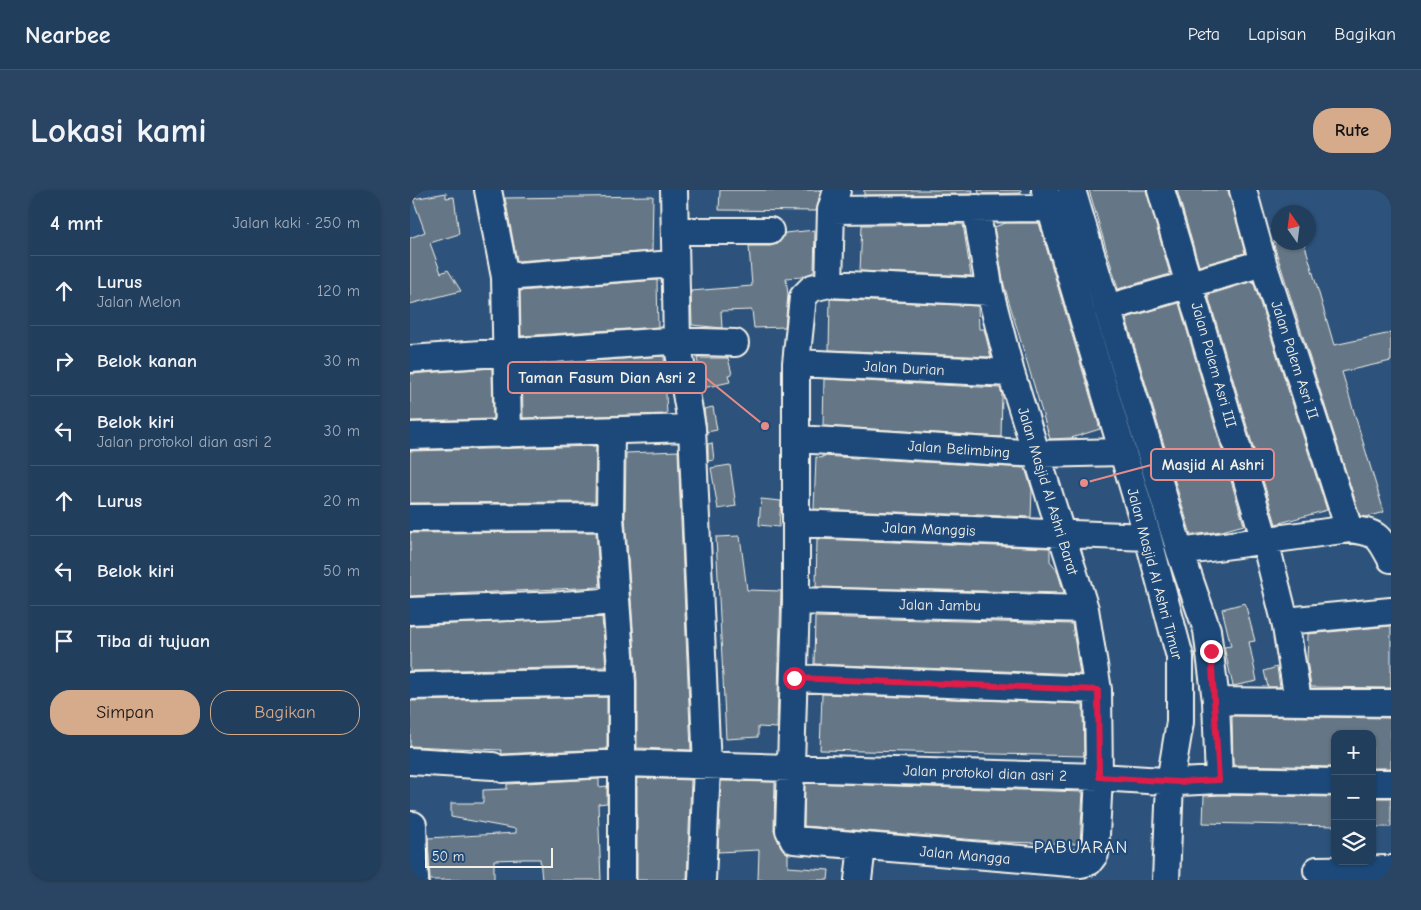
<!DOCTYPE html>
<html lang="id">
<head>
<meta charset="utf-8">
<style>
	body { margin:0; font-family:"Comic Neue",sans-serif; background:#2a4563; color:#f1f3f6 }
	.controls { position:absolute; right:15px; bottom:15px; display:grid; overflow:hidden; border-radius:10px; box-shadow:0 1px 4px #0004 }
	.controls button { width:45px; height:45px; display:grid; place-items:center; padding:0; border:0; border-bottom:1px solid #3f5772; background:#223e5d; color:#f1f3f6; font:25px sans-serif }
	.compass { position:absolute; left:861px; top:15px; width:45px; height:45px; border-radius:50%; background:#223e5d; box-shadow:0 1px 4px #0004; rotate:346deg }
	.scale { position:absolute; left:15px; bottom:12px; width:128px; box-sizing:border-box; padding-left:5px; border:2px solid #f4f1e8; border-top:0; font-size:14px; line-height:18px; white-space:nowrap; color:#f4f1e8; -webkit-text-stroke:4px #1f4a7a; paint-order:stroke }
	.stop { position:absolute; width:15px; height:15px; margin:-11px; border:4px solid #e11d48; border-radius:50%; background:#fff }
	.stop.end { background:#e11d48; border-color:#fff; box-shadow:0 1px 5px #0008 }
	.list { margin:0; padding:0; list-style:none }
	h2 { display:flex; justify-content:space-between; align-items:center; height:65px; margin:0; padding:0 20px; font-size:21px }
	h2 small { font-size:16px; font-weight:400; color:#a2aebc }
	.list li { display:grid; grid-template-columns:32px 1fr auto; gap:15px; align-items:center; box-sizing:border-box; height:70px; padding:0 20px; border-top:1px solid #3f5772 }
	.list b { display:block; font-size:19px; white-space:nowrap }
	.list p { margin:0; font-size:16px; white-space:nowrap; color:#a2aebc }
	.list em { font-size:16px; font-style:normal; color:#a2aebc }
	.actions { display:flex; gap:10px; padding:15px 20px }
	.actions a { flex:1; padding:11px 0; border:1px solid #d6ab8b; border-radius:20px; text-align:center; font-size:18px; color:#d6ab8b }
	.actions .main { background:#d6ab8b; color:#111 }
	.icon { flex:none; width:28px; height:28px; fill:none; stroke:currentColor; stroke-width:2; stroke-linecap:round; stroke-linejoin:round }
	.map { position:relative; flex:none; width:981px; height:690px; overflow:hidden; border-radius:20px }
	header { display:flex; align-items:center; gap:30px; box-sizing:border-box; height:70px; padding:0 25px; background:#223e5d; border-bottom:1px solid #3f5772 }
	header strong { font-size:24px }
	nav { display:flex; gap:28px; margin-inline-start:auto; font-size:18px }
	.intro { display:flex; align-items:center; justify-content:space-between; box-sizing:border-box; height:120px; padding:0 30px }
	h1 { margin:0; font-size:35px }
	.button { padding:12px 22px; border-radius:20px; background:#d6ab8b; color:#111; font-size:18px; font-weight:700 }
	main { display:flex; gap:30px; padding:0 30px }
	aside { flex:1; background:#223e5d; border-radius:20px; box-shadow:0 1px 4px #0004 }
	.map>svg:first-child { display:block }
</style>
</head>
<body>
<header>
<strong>Nearbee</strong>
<nav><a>Peta</a><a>Lapisan</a><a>Bagikan</a></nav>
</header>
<div class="intro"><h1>Lokasi kami</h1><a class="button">Rute</a></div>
<main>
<aside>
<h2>4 mnt<small>Jalan kaki · 250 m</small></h2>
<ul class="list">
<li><svg class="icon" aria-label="ahead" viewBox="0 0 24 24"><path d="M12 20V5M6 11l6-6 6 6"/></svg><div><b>Lurus</b><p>Jalan Melon</p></div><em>120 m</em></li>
<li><svg class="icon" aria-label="right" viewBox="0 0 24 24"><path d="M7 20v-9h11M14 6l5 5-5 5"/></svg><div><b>Belok kanan</b></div><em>30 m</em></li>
<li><svg class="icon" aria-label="left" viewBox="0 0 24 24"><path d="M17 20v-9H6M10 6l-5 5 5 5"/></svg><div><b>Belok kiri</b><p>Jalan protokol dian asri 2</p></div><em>30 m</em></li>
<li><svg class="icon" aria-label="ahead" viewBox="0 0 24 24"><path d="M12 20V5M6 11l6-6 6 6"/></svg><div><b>Lurus</b></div><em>20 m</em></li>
<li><svg class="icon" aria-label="left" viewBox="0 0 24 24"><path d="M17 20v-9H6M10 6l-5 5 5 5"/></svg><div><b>Belok kiri</b></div><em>50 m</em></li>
<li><svg class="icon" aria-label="arrive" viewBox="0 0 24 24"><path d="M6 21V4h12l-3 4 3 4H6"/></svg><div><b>Tiba di tujuan</b></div></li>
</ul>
<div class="actions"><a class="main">Simpan</a><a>Bagikan</a></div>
</aside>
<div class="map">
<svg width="981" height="690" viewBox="0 0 981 690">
	<rect width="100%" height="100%" fill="#2d537c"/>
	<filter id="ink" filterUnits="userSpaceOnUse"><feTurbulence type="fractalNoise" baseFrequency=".02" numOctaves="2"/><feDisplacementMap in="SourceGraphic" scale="10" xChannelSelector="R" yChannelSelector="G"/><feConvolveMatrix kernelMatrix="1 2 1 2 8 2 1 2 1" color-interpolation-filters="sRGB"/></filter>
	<g filter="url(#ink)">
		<path fill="#657786" stroke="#f4f1e8" d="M 310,0 L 411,0 L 406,21 L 309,20 Z
			M 454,0 L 563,0 L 562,4 L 454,5 Z
			M 568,0 L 611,0 L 611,3 L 569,4 Z
			M 679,0 L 736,0 L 760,84 L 708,99 Z
			M 767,0 L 818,0 L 835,63 L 789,76 Z
			M 36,3 L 36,8 L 44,7 L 49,44 L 20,53 L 31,83 L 38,80 L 51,101 L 0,114 L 0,48 L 15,42 L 3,9 Z
			M 243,6 L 242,61 L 107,71 L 95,8 Z
			M 596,33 L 629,33 L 690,239 L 661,248 L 640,249 L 594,95 L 584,37 Z
			M 553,34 L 561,86 L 450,81 L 452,35 Z
			M 405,40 L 404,82 L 391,87 L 376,88 L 378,105 L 375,137 L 344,138 L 342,120 L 311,121 L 312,138 L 282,135 L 281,101 L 342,96 L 339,56 L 360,56 L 368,54 L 375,43 Z
			M 863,52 L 894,52 L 924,155 L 981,143 L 981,171 L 932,182 L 974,322 L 956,327 L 950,326 Z
			M 247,90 L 248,137 L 111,146 L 110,101 Z
			M 843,91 L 917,320 L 866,334 L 798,105 Z
			M 420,109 L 568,116 L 569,139 L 574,139 L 581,167 L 419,160 Z
			M 769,113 L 834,335 L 812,341 L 781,345 L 716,128 Z
			M 254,166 L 257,224 L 113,228 L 112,176 Z
			M 287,168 L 318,168 L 322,184 L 318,185 L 320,192 L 293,198 Z
			M 82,178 L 83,229 L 0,231 L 0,184 Z
			M 414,189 L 590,198 L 592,204 L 591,247 L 413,236 Z
			M 303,217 L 307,240 L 297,242 L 294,219 Z
			M 302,253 L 304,270 L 298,271 L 298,254 Z
			M 186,256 L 185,312 L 0,313 L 0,261 Z
			M 268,261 L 281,560 L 227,558 L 227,491 L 215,327 L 216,263 Z
			M 412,266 L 615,278 L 622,300 L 621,327 L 404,319 L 406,267 L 412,268 Z
			M 320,275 L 326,316 L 308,319 L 301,278 Z
			M 351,309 L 371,311 L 369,337 L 349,335 Z
			M 186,342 L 190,397 L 0,406 L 0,343 Z
			M 330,346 L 337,400 L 371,401 L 367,538 L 348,537 L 348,547 L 316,549 L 306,347 Z
			M 407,349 L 640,358 L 640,371 L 647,380 L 654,403 L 406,397 Z
			M 835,413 L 845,451 L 839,452 L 847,491 L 823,496 L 814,457 L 821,456 L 812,419 Z
			M 192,427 L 196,477 L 0,481 L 0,436 Z
			M 405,427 L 662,434 L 670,484 L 404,474 Z
			M 981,436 L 981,498 L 901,497 L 897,470 L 898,444 Z
			M 867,477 L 870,497 L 858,497 L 854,481 Z
			M 412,504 L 673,514 L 674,566 L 410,560 Z
			M 197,507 L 197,559 L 92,564 L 91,560 L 0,556 L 0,511 Z
			M 822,526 L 981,528 L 981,578 L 962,578 L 962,544 L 925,544 L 925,577 L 823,575 Z
			M 227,588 L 281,590 L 277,690 L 227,690 Z
			M 189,589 L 189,597 L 197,596 L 197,613 L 188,614 L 191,690 L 132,690 L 130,669 L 114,669 L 84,670 L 84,690 L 20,690 L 18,648 L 106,643 L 106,639 L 41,627 L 41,613 L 73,613 L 73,600 L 97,599 L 97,594 Z
			M 311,591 L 365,592 L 364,640 L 371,657 L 378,663 L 378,677 L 419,680 L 418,690 L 348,690 L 349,660 L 308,662 Z
			M 395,593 L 673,602 L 670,654 L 592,652 L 394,636 Z
			M 809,605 L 925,607 L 925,636 L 793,633 L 794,606 Z
			M 962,608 L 981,608 L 981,637 L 962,637 Z"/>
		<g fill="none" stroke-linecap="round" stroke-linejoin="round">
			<defs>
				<path id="minor" d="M 78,0 L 95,87 L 98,244
					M 264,0 L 267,151 L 282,238 L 297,577 L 292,690
					M 635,0 L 738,347 L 770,467 L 770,532 L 760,592 L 756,690
					M 662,0 L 770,362 L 797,440 L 806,511 L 809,590
					M 751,0 L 855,351 L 875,431 L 888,510
					M 833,0 L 853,73 L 939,339
					M 566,18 L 580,102 L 601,183 L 675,419 L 688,500 L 689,587 L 685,664 L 679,672 L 671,674 L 384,650 L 379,640 L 386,411 L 386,173 L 393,107 L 402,98 L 419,94 L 580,102
					M 421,20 L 641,18
					M 267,41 L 360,41
					M 95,87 L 250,75 L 265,76
					M 419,94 L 421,20 L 427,0
					M 697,118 L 853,73
					M 0,169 L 259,151 L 325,153
					M 386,173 L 601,183
					M 201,241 L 200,327 L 212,492 L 212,690
					M 0,246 L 282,238
					M 387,249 L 628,264 L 711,262
					M 0,328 L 200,327
					M 386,333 L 738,347
					M 770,362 L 939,339 C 967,343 968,344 981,369
					M 386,411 L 675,419
					M 0,421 L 152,415 L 206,411
					M 875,431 L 981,421
					M 384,488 L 688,500
					M 0,496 L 212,492
					M 806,511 L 981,513
					M 0,571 L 83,576
					M 93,579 L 213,573 L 689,587 L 769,592 L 809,590 L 925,592
					M 962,593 L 981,593
					M 3,635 L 5,690
					M 907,680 L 981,679
					M 448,690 L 452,657"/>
			</defs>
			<use href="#minor" stroke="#f4f1e8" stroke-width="30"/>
			<use href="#minor" stroke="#1f4a7a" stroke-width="26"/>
		</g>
	</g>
	<g fill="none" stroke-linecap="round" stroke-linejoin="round" filter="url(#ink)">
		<path stroke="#e11d48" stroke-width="6" d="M 384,488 L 688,500 L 689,587 L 769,592 L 809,590 L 801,461"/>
	</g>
	<g text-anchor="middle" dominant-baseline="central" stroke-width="4.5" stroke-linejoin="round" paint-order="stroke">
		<g font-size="15" fill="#f4f1e8" stroke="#1f4a7a">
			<text transform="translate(885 170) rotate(72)">Jalan Palem Asri II</text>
			<text transform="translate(804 175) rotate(74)">Jalan Palem Asri III</text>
			<text transform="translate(494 178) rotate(3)">Jalan Durian</text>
			<text transform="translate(549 259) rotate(4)">Jalan Belimbing</text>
			<text transform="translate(638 301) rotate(73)">Jalan Masjid Al Ashri Barat</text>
			<text transform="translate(519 339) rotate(2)">Jalan Manggis</text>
			<text transform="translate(745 384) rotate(75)">Jalan Masjid Al Ashri Timur</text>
			<text transform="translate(530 415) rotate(1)">Jalan Jambu</text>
			<text transform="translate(575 583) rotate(2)">Jalan protokol dian asri 2</text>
			<text transform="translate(555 665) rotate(5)">Jalan Mangga</text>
		</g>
		<g font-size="18" letter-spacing="1" fill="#f4f1e8" stroke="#1f4a7a">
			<text x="671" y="657">PABUARAN</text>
		</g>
	</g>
	<path fill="none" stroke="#e58c88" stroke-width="2" d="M355 236L296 188M674 293L741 275"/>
	<g fill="#e58c88" stroke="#1f4a7a" stroke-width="2">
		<circle cx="355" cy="236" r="5"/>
		<circle cx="674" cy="293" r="5"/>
	</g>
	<g fill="#1f4a7a" stroke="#e58c88" stroke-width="2">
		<rect x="98" y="172" width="198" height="31" rx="5"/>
		<rect x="741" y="259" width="123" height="31" rx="5"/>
	</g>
	<g font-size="16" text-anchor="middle" font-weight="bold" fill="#f4f1e8">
		<text x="197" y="193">Taman Fasum Dian Asri 2</text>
		<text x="803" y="280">Masjid Al Ashri</text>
	</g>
</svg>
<div class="controls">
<button>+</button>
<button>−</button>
<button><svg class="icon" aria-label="layers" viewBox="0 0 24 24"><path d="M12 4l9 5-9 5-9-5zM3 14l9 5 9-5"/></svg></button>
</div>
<svg class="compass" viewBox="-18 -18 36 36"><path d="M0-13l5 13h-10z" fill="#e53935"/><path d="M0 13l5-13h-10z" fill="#a2aebc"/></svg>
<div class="scale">50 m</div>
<div class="stop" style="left:384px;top:488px"></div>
<div class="stop end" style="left:801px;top:461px"></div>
</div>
</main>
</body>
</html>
